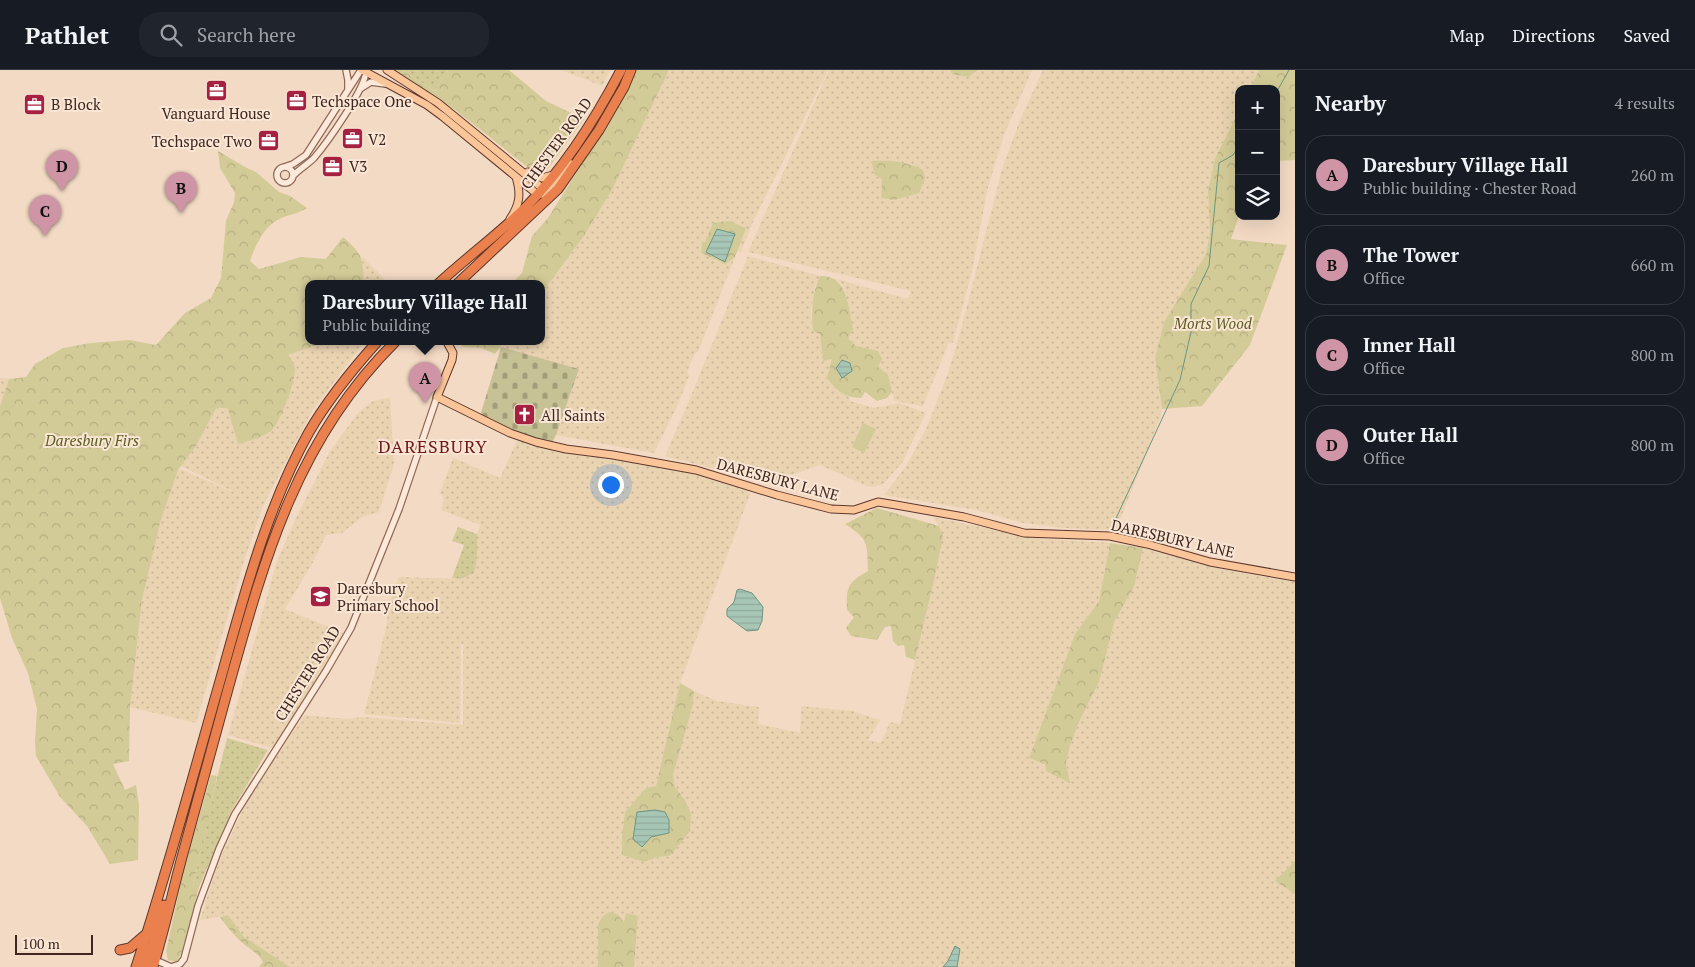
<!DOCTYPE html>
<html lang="en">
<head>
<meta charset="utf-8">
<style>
	body { margin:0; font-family:"PT Serif",serif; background:#20242c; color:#f1f3f6 }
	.controls { position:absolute; right:15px; top:15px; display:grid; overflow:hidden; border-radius:10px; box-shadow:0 5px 20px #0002 }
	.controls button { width:45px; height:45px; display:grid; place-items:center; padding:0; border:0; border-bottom:1px solid #363941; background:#171b24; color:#f1f3f6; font:25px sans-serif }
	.scale { position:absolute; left:15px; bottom:12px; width:78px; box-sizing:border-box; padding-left:5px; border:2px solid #3f261e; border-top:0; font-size:14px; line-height:18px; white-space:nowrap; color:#3f261e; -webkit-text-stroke:4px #f9e6d5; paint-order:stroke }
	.you { position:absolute; left:610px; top:414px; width:18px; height:18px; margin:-12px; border:4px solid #fff; border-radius:50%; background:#1a73e8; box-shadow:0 0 0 8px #1a73e833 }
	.badge { display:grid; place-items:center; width:32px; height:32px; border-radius:50%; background:#cf94a5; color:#111; font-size:16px; font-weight:700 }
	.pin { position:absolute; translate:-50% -41px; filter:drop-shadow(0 1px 2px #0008) }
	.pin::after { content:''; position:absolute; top:26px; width:18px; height:15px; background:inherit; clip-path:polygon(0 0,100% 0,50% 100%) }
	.popup { position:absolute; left:305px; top:210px; width:240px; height:65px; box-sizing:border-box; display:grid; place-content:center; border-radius:10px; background:#171b24; filter:drop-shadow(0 1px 4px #0005); font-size:16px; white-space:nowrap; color:#9ea1a6 }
	.popup b { font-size:19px; color:#f1f3f6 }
	.popup::after { content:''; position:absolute; left:50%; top:100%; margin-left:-10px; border:10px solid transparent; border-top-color:#171b24 }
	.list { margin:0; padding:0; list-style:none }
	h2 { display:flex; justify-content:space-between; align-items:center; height:65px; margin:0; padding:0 20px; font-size:21px }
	h2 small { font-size:16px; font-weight:400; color:#9ea1a6 }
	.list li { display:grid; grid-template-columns:32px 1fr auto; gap:15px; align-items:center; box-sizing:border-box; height:80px; margin:0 10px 10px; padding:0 10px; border:1px solid #363941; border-radius:20px }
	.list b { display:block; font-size:19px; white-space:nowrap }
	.list p { margin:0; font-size:16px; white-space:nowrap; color:#9ea1a6 }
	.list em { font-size:16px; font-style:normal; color:#9ea1a6 }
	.icon { flex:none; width:28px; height:28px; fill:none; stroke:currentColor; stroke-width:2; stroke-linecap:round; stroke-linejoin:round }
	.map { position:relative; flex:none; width:1295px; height:897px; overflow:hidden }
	header { display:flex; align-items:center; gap:30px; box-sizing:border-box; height:70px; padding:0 25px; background:#171b24; border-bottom:1px solid #363941 }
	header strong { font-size:24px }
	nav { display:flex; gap:28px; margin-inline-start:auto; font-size:18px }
	.search { width:350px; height:45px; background:#20242c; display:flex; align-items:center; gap:12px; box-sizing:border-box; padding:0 18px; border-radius:20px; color:#9ea1a6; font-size:19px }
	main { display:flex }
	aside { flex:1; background:#171b24 }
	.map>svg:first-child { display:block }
</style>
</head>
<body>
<header>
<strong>Pathlet</strong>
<div class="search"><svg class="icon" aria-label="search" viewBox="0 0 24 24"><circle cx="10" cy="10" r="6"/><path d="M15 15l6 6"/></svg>Search here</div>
<nav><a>Map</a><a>Directions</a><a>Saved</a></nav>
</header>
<main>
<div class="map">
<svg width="1295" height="897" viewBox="0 0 1295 897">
	<defs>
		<pattern id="farmland-dots" width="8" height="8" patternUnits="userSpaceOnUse" patternTransform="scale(1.25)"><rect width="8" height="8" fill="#e9d3b1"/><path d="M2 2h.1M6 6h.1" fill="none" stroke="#c9b598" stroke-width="1.8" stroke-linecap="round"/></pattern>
		<pattern id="grass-dots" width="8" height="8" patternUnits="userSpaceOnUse" patternTransform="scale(1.25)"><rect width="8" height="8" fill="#d3cb97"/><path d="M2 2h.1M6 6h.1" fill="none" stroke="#b6ae82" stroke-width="1.8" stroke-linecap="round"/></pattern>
		<pattern id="forest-crowns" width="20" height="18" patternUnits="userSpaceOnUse" patternTransform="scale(1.25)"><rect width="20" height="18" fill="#d3cb97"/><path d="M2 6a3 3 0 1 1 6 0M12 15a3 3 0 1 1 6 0" fill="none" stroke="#b6ae82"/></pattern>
		<pattern id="cemetery-stones" width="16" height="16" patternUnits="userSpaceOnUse" patternTransform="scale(1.25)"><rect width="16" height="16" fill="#c7c196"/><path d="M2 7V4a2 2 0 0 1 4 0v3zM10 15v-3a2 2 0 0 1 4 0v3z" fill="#a39d7a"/></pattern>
		<pattern id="water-rules" width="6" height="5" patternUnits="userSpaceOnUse" patternTransform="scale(1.25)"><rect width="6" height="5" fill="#a7c6b5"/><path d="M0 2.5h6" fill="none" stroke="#91aa9b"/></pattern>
	</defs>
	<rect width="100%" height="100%" fill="#f3dac4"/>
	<path fill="url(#farmland-dots)" fill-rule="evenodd" d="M 561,0 L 610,0 L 602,16 Z
		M 669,0 L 828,0 L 752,154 L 741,182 L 737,181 L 746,158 L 702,172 L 701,183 L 726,194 L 735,187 L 698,282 L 695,283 L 687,302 L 689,306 L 678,334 L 654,383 L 556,365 L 579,299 L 501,277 L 504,272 L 541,272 L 541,224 L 584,166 L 612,120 Z
		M 829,0 L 950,0 L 952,4 L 969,7 L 978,0 L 1032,0 L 1004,65 L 988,117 L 972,201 L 953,273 L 949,272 L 923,336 L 894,331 L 888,304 L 878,297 L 848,268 L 849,243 L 848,233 L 843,215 L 836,209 L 908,229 L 911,221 L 748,182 ZM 882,109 L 894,130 L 881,128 Z
		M 1043,0 L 1259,0 L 1250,19 L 1239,19 L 1239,41 L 1215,88 L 1208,120 L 1210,164 L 1206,184 L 1164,252 L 1155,288 L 1162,339 L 1161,346 L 1116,460 L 1064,458 L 1023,453 L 976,440 L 884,425 L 907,395 L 927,357 L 948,303 L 963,252 L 1002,99 L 1020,50 Z
		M 362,186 L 389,214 L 363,214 Z
		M 748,186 L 820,206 L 815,217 L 811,241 L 813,261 L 820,264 L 823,290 L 832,289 L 837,321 L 849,327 L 850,331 L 874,338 L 899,333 L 926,343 L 902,393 L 883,414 L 873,417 L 867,416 L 820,395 L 788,406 L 783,417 L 665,386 L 691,326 Z
		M 326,272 L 364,272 L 312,341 L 263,436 L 245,488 L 196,653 L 130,637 L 142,530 L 160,453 L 178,400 L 183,400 L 244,427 L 181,396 L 196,376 L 217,337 L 228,339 L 233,353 L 288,285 Z
		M 0,308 L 9,309 L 0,336 Z
		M 390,328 L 394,394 L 379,442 L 362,447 L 342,463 L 326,465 L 311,496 L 285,539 L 345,564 L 276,679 L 228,665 L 277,491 L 295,450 L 330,381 L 358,343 L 373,331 Z
		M 519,366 L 689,402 L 746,419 L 750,424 L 680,613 L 656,716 L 646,718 L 625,742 L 622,785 L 644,792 L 658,787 L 671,786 L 685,730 L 675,717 L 673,705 L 691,640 L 694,621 L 717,631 L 759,637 L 758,654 L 800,663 L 801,636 L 853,641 L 880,650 L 868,670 L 881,673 L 890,652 L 900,654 L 933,515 L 939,456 L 933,447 L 1034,468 L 1110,473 L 1099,531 L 1075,564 L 1029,688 L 1046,694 L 1070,712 L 1066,693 L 1070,676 L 1079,652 L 1099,612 L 1115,550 L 1134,517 L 1143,478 L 1216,498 L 1295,512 L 1295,791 L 1276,811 L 1295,824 L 1295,897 L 957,897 L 958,895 L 948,891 L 943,897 L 634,897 L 638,846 L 625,853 L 598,855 L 598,897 L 290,897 L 244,867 L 228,845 L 200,850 L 219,791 L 243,740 L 270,696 L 305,645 L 347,649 L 363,647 L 463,655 L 463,574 L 461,574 L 460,653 L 364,644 L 385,562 L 390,532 L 399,507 L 461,509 L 474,503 L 478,484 L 477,464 L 480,455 L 441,440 L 444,430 L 442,424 L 439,425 L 453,388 L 500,408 Z"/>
	<path fill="url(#grass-dots)" d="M 402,0 L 448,0 L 435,21 Z
		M 458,457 L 477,464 C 478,478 478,489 474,503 L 461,509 L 452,508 L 464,475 L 452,471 Z
		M 227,668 L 268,680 L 232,740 L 199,817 L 193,817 L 208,745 Z"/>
	<path fill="url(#forest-crowns)" d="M 395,0 L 402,0 L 435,21 L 448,0 L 509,0 L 546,31 L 584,49 L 548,99 L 544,102 L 531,100 L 454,39 Z
		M 635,0 L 669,0 L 612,120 L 584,166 L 541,224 L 541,214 L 511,214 L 522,203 L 532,166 L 548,148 L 614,43 Z
		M 950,0 L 978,0 L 969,7 L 952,4 Z
		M 1259,0 L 1295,0 L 1295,90 L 1276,91 L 1276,19 L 1250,19 Z
		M 1239,41 L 1239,146 L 1231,169 L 1287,175 L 1250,275 L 1202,336 L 1162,339 L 1155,288 L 1164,252 L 1206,184 L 1210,164 L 1208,120 L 1215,88 Z
		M 218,81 L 245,97 L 256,102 L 279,122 L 290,126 L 307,138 C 297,144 291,144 281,148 C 264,156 256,174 250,191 L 259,199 L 301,187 L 326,189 L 343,167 C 362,184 364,188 363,214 L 309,214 L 309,272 L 326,272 L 288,285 C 291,289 295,294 295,299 C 295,312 281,352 271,361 C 261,368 249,371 238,374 L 228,339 L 217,337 L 196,376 L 178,400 L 160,453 L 142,530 L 130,637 L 129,691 L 113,694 L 125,720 L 136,715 L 139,735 L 138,790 L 110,794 L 87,756 L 60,727 L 36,686 L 35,672 L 37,639 L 28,603 L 12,568 L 0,528 L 0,336 L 9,309 L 26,307 L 35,294 L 63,278 L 91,273 L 130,270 L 156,275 L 185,243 L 211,228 L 221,208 L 226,151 L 234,132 L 235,123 L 220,98 Z
		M 872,91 C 892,90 905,91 923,100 L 925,108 L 919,123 L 894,130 L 881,128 L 882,109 L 874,104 Z
		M 729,151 L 746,158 L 735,187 L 726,194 L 701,183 L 702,172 L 705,172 L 713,153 Z
		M 820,206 C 849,205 848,238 853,259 L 848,268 L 856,276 L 878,281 L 882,289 L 878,297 L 888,304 L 892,322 L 887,328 L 877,331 L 865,322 L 861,328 C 843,327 838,322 827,308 L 832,289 L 823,291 L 820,264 L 813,261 C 811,241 812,224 820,206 Z
		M 458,272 L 504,272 L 495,284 L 481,278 L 463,277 Z
		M 877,438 L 939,456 L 943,467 L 933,515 L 915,590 L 906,587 L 904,575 L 898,576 L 893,571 L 891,556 L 885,557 L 877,570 L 851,566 L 846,558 L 854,547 L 847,540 C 846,517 848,512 868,501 C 867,472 869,470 845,454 Z
		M 1110,473 L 1143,478 L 1134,517 L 1115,550 L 1099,612 L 1079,652 L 1070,676 L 1066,693 L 1070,713 L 1046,701 L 1045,694 L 1029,688 L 1075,564 L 1099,531 Z
		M 680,613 L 694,621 L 692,638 L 673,705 L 675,717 L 685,730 L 691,744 L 690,761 L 670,786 L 658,787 L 644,792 L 622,785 L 622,767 L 625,742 L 646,718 L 656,716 Z
		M 211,705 L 217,706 L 193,816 L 199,817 L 182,882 L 177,892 L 168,890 L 166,881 L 184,799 Z
		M 1295,791 L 1295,824 L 1275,811 Z
		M 609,842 L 617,844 L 624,852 L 626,843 L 638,846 L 634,897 L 598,897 L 598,855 L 602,847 Z
		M 228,845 L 244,867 L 290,897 L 259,897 L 263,892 C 259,884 251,880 245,875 C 235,867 227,857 220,847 Z"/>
	<path fill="url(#cemetery-stones)" d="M 501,277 L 579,299 L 556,365 L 551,374 L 506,358 L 480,346 Z"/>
	<path fill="#d3cb97" d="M 863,353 L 876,359 L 864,383 L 852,377 Z"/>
	<path fill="url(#water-rules)" stroke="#6c9581" d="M 717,159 L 735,164 L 725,192 L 706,182 Z
		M 842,290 L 850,293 L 852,301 L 842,308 L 836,298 Z
		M 740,519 L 752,523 L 763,537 L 762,551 L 758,560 L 747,561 L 727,546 L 727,539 L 734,532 L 737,520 Z
		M 655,740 L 665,742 L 669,750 L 669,763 L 651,767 L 642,777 L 633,769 L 637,742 Z
		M 955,876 L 960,879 L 957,897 L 943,897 L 948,891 Z"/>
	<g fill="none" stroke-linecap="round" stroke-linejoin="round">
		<path stroke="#6c9581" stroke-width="1" d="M 1276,23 L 1289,0
			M 1112,457 L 1180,310 L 1191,262 L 1191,234 L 1209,196 L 1219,93 L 1233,85 L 1239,76"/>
		<defs>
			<path id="minor" d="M 346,0 L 348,10 L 348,19
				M 360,19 L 371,12 L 386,14
				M277 105a8 8 0 1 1 16 0a8 8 0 1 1-16 0Z
				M 281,98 L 293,94 L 306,85 L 361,0
				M 293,106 C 299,99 307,95 314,88 C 326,74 367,17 366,0
				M 153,889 L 171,897
				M 171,897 L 180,894 L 184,889 L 198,836 L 219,779 L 235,744 L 326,601 L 351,558 L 399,439 L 437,327"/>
			<path id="major" d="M 362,0 L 427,35 L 442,46 L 537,124 L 544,124 L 548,122 L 571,94
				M 387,0 L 438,33 L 542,118 L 544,122
				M 528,102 L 542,108 L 553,105
				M 510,149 C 520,134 521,124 516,107
				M 447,272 L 453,283 L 452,290 L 437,327 L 510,363 L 536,372 L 566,379 L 613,385 L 696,400 L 777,425 L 831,439 L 854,440 L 878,432 L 896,435 L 964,447 L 1024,463 L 1110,466 L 1147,474 L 1210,492 L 1295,507"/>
			<path id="highway" d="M 438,214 C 467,187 499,164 527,136 C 565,97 596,48 621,0
				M 457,214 L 558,119 L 599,60 L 624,17 L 631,0
				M 120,880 L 130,878 L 145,865
				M 136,897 C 167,803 193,706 220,611 C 244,526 266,439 309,362 C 328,329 352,300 377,272
				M 144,897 L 153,874 L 164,835
				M 153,897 C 164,861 172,824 182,787 C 197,731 213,675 228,619 C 264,490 296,370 395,272"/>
		</defs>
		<use href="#minor" stroke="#906958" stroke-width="8"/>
		<use href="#major" stroke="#5e382d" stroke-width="9"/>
		<use href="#highway" stroke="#5e382d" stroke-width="11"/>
		<use href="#minor" stroke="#fce9d9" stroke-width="5.5"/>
		<use href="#major" stroke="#f9c599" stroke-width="7"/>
		<use href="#highway" stroke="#ea804d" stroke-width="9"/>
	</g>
	<defs>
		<symbol id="office-square" viewBox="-11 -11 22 22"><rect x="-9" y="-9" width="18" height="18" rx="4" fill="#a62141" stroke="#f9e6d5"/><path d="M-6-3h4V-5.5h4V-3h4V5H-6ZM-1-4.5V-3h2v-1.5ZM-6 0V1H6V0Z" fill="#fff"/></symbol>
		<symbol id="church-square" viewBox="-11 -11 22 22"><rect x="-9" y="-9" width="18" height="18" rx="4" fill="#a62141" stroke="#f9e6d5"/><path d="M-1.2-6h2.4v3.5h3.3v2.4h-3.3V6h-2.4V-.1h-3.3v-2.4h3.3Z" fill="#fff"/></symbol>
		<symbol id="school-square" viewBox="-11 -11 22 22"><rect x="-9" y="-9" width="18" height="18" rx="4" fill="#a62141" stroke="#f9e6d5"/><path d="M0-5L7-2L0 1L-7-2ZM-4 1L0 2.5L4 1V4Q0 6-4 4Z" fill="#fff"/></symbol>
	</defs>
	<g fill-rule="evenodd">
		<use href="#office-square" x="204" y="8" width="25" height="25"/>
		<use href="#office-square" x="284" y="18" width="25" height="25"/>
		<use href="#office-square" x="22" y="22" width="25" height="25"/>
		<use href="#office-square" x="340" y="56" width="25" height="25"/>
		<use href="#office-square" x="256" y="58" width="25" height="25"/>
		<use href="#office-square" x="320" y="84" width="25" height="25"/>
		<use href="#church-square" x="512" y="332" width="25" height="25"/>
		<use href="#school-square" x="308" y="514" width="25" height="25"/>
	</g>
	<g text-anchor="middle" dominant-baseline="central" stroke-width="4" stroke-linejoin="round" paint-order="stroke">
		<g font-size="15" fill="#3f261e" stroke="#f9e6d5" text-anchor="start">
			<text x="312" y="31">Techspace One</text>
			<text x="51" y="34">B Block</text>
			<text x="216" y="43" text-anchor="middle">Vanguard House</text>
			<text x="368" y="69">V2</text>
			<text x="252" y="71" text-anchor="end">Techspace Two</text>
			<text x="349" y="96">V3</text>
			<text x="541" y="345">All Saints</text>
			<text x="337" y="518">Daresbury<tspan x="337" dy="17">Primary School</tspan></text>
		</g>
		<g font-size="15" fill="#3f261e" stroke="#f9e6d5">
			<text transform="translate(556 73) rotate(-54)">CHESTER ROAD</text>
			<text transform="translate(778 409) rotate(15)">DARESBURY LANE</text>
			<text transform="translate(1173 468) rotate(13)">DARESBURY LANE</text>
			<text transform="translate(307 603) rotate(-58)">CHESTER ROAD</text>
		</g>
		<g font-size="15" font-style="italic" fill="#5c5d22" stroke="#f9e6d5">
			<text x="1213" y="253">Morts Wood</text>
			<text x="92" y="370">Daresbury Firs</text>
		</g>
		<g font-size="18" letter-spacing="1" fill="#70181a" stroke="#f9e6d5">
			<text x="433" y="376">DARESBURY</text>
		</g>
	</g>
</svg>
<div class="controls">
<button>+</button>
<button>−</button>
<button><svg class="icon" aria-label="layers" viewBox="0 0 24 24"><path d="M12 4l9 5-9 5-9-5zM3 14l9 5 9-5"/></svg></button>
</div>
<div class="scale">100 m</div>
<div class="you"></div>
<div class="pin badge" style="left:425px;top:333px">A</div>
<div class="popup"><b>Daresbury Village Hall</b>Public building</div>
<div class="pin badge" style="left:181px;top:143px">B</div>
<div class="pin badge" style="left:45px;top:166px">C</div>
<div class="pin badge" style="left:62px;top:121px">D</div>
</div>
<aside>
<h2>Nearby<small>4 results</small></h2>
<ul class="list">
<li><span class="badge">A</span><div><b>Daresbury Village Hall</b><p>Public building · Chester Road</p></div><em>260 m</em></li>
<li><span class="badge">B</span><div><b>The Tower</b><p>Office</p></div><em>660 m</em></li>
<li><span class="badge">C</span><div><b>Inner Hall</b><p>Office</p></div><em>800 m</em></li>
<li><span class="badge">D</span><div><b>Outer Hall</b><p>Office</p></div><em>800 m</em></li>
</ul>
</aside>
</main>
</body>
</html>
